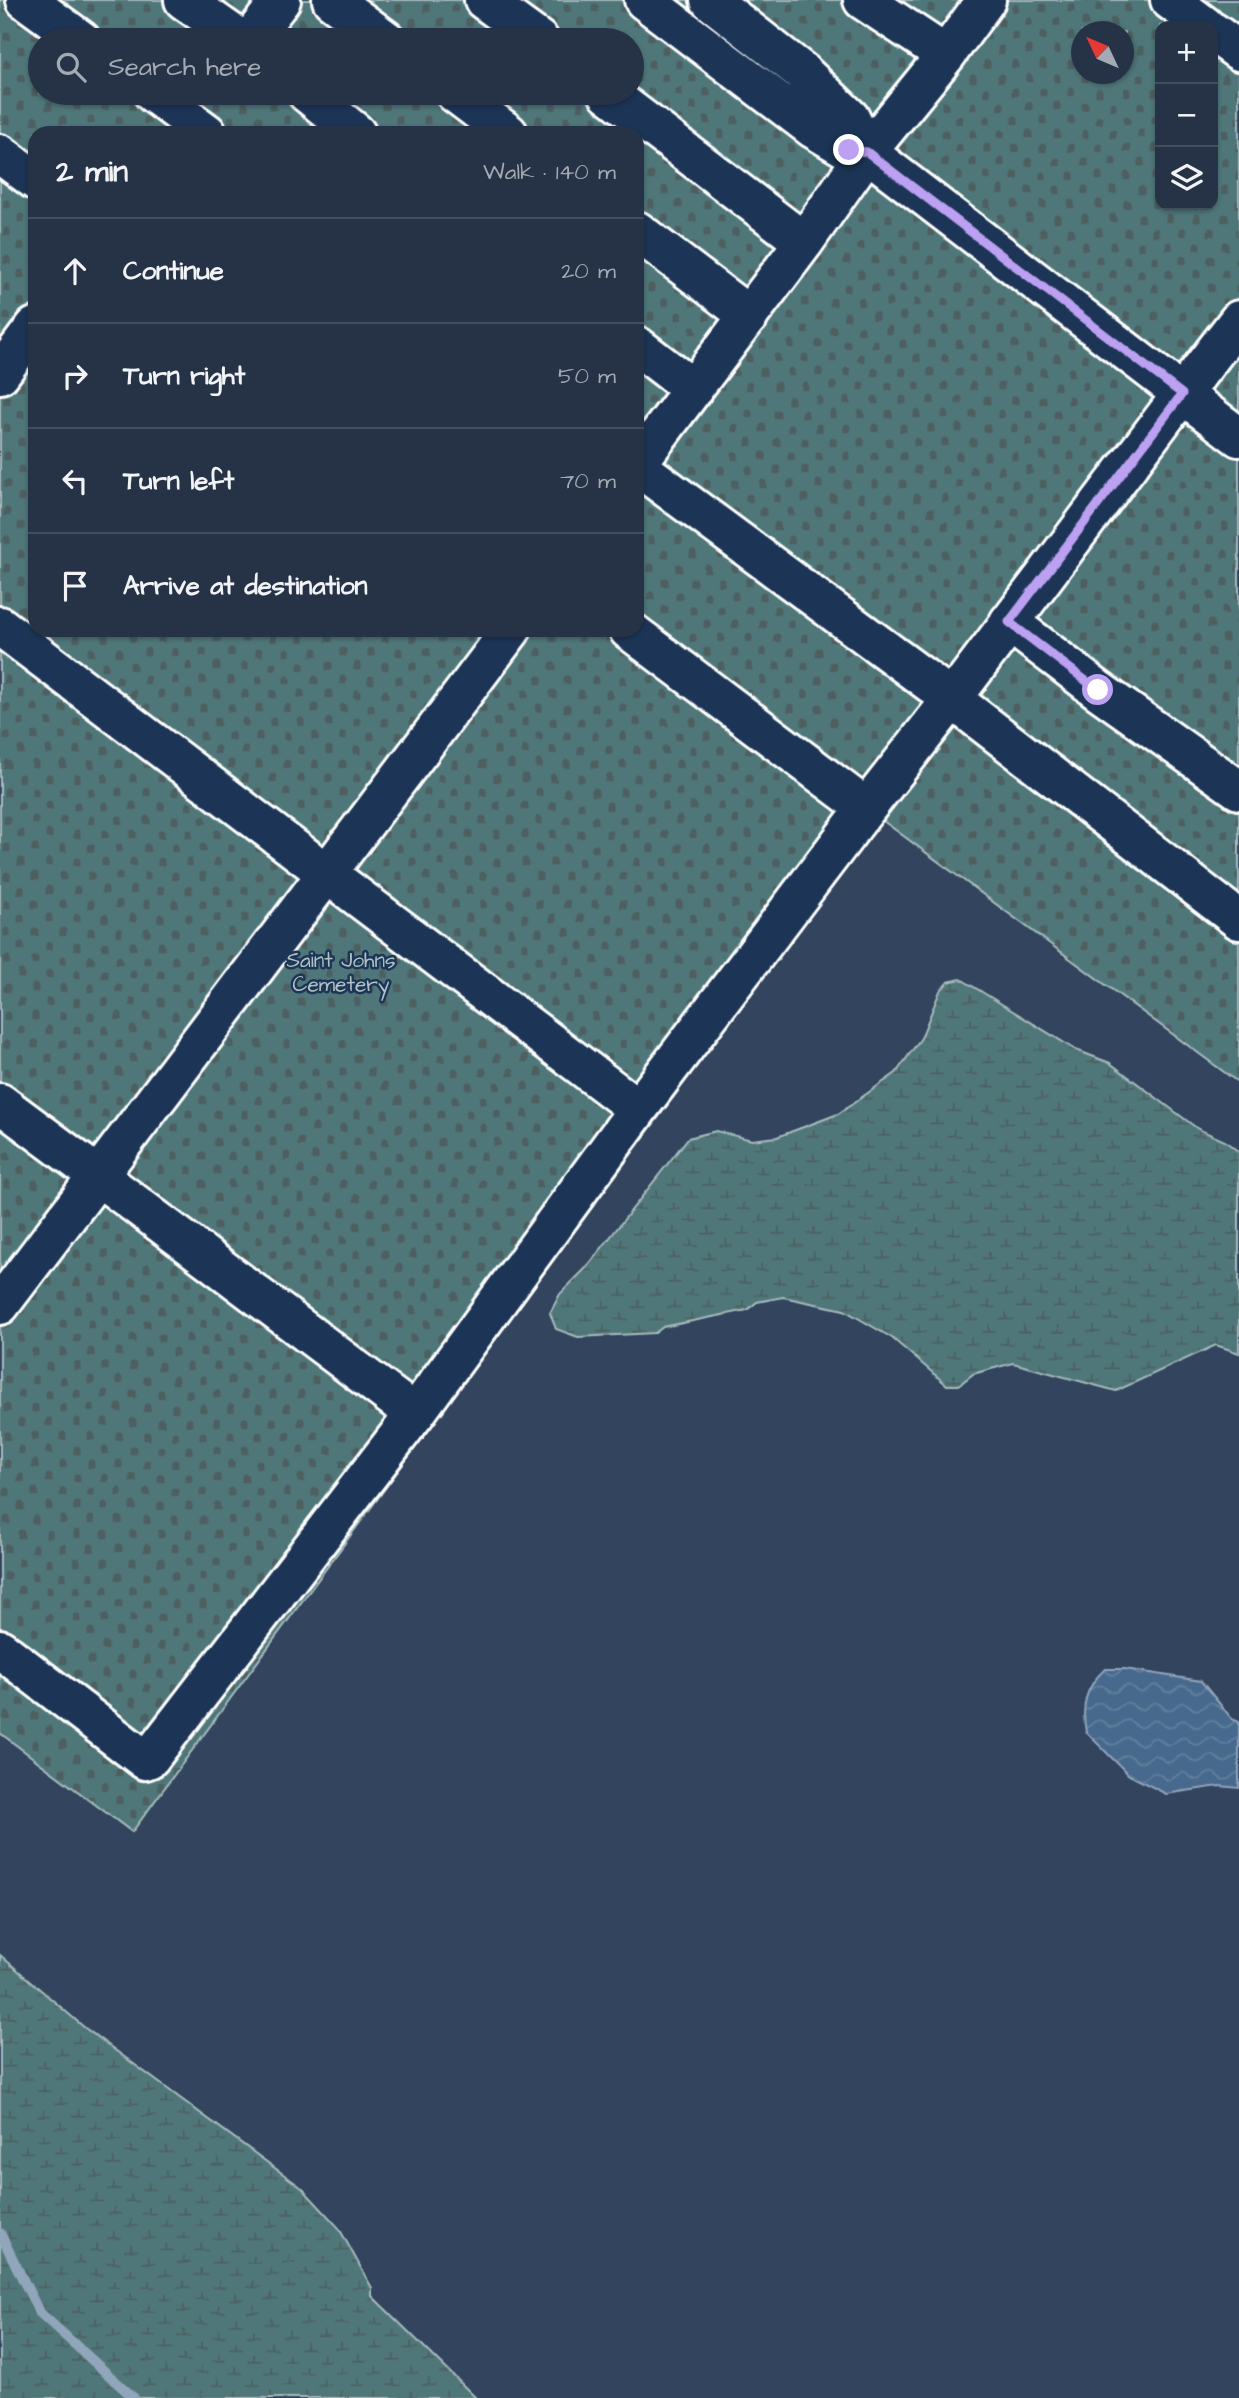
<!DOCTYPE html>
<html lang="en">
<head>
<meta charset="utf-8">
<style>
	body { margin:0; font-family:"Architects Daughter",sans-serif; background:#2e3b4d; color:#f1f3f6 }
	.controls { position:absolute; right:21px; top:21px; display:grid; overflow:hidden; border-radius:14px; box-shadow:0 2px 5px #0004 }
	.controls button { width:63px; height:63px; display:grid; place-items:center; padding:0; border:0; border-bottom:2px solid #424e5f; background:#263346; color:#f1f3f6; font:35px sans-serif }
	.compass { position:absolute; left:1071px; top:21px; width:63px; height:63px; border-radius:50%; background:#263346; box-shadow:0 2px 5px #0004; rotate:314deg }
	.stop { position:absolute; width:21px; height:21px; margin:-16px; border:5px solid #bca0f2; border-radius:50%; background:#fff }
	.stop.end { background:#bca0f2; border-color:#fff; box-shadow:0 2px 7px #0008 }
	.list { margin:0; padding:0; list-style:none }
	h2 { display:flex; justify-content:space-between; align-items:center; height:91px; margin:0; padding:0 28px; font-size:30px }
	h2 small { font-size:23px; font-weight:400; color:#a4aab3 }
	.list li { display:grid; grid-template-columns:46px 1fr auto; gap:21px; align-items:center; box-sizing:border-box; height:105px; padding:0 28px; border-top:2px solid #424e5f }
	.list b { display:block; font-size:26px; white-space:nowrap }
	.list em { font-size:23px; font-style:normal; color:#a4aab3 }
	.icon { flex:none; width:38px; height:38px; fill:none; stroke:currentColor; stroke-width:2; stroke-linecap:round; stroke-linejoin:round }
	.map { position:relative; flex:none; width:1239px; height:2398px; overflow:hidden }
	.search { position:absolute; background:#263346; box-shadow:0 2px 5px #0004; left:28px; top:28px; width:616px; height:77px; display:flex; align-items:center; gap:18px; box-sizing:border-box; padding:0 24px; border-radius:38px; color:#a4aab3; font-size:26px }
	.panel { position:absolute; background:#263346; box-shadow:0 2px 5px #0004; left:28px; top:126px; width:616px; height:511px; border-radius:21px }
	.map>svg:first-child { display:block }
</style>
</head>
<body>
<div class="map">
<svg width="1239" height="2398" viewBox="0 0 1239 2398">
	<defs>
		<pattern id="wetland-marsh" width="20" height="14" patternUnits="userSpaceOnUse" patternTransform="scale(1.75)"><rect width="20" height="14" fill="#4f777a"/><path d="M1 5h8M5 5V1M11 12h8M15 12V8" fill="none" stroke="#4d5f61"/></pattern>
		<pattern id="cemetery-stones" width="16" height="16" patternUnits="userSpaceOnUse" patternTransform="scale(1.75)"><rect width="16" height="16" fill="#4f777a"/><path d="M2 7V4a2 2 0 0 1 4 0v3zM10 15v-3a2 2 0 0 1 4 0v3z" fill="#4d5f61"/></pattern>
		<pattern id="water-waves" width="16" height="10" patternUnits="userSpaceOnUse" patternTransform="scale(1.75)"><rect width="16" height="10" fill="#47698d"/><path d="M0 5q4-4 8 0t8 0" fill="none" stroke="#63809e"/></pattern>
	</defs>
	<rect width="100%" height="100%" fill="#32445e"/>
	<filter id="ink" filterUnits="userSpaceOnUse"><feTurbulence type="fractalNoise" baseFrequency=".0143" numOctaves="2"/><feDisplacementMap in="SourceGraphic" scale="14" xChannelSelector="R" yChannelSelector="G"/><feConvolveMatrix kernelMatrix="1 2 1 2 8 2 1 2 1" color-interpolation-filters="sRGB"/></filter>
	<g filter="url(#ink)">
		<path fill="url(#wetland-marsh)" stroke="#a7bbbc" stroke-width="2" d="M 961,979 L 1076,1050 L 1110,1063 L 1198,1129 L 1225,1141 L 1239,1152 L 1239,1353 L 1216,1345 L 1116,1391 L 1013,1363 L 973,1374 L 959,1385 L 947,1385 L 892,1338 L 844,1310 L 783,1297 L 757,1302 L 747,1310 L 663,1327 L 655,1333 L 578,1337 L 556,1329 L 550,1313 L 560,1294 L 586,1268 L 688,1138 L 716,1131 L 752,1140 L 777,1137 L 838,1114 L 896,1073 L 921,1038 L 940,991 L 948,982 Z
			M 0,1955 L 85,2028 L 302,2188 L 339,2228 L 372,2288 L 372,2296 L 476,2398 L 0,2398 Z"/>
		<path fill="url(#cemetery-stones)" stroke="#a7bbbc" stroke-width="2" fill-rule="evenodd" d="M 0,0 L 1239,0 L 1239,1083 L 879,818 L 132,1832 L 0,1733 ZM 1160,26 L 1213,26 L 1213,205 L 1160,205 ZM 1082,32 L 1124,32 L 1124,74 L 1082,74 ZM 40,40 L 632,40 L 632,93 L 40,93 ZM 35,133 L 637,133 L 637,630 L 35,630 Z"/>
		<path fill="url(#water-waves)" stroke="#91a5bb" stroke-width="2" d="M 1105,1669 L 1125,1669 L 1201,1681 L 1232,1719 L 1239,1722 L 1239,1788 L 1219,1786 L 1166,1794 L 1129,1775 L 1086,1732 C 1081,1707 1085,1687 1105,1669 Z"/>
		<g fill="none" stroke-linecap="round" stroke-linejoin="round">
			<path stroke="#91a5bb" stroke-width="10" d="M 0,2233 L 39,2312 L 134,2398"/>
			<defs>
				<path id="minor" d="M 26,0 L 81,40
					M 184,0 L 241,40
					M 332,0 L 386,40
					M 484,0 L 539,40
					M 644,0 L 814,129 L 849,150 L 867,152 L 946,55
					M 710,0 L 801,71 L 850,118 L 867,152
					M 863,0 L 946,55 L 986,0
					M 1170,0 L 1205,26
					M 1213,32 L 1239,51
					M 250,40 L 281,0
					M 153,93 L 207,133
					M 307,93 L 356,133
					M 455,93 L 508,133
					M 608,93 L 804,242 L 693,389 L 637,346
					M 0,154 L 35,180
					M 637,231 L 749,316
					M 1239,320 L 1182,394 L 1239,437
					M 0,374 L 35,327
					M 637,464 L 693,389
					M 637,466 L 952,699 L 1182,394 L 867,152 L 804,242
					M 1009,622 L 1098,690 L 1239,790
					M 0,626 L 638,1109
					M 629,630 L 866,808
					M 0,1103 L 98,1176 L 0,1305
					M 415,1414 L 98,1176 L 511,630
					M 0,1649 L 145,1760 L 150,1758 L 415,1414 L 638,1109 L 854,824 L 952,699 L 1239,920"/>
			</defs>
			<use href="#minor" stroke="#fff" stroke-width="44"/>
			<use href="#minor" stroke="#1d3557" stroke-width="38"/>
		</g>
	</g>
	<g fill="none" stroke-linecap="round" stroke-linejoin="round" filter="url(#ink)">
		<path stroke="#bca0f2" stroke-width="9" d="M 849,150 L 867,152 L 1182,394 L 1009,622 L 1098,690"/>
	</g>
	<g text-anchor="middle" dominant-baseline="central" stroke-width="5" stroke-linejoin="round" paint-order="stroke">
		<g font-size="21" fill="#b0c2c3" stroke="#1d3557">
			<text x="341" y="960">Saint Johns<tspan x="341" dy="24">Cemetery</tspan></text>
		</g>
	</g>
</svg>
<div class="controls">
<button>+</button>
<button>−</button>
<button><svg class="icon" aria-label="layers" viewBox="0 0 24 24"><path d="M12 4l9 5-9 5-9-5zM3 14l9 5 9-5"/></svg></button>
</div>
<svg class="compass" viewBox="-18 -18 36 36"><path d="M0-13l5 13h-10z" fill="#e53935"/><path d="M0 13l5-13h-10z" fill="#a4aab3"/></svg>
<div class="stop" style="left:1098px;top:690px"></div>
<div class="stop end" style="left:849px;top:150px"></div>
<div class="search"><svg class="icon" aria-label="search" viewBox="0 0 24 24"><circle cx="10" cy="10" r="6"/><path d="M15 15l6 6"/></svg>Search here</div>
<section class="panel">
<h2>2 min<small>Walk · 140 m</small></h2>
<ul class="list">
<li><svg class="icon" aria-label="ahead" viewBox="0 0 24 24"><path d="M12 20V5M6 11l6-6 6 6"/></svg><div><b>Continue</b></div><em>20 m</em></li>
<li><svg class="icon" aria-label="right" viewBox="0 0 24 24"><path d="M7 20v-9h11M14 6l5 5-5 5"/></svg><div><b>Turn right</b></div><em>50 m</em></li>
<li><svg class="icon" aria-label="left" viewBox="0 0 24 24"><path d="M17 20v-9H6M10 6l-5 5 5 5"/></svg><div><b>Turn left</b></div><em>70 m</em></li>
<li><svg class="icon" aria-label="arrive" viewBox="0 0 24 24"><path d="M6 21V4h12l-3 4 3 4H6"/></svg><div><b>Arrive at destination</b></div></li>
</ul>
</section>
</div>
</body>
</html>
